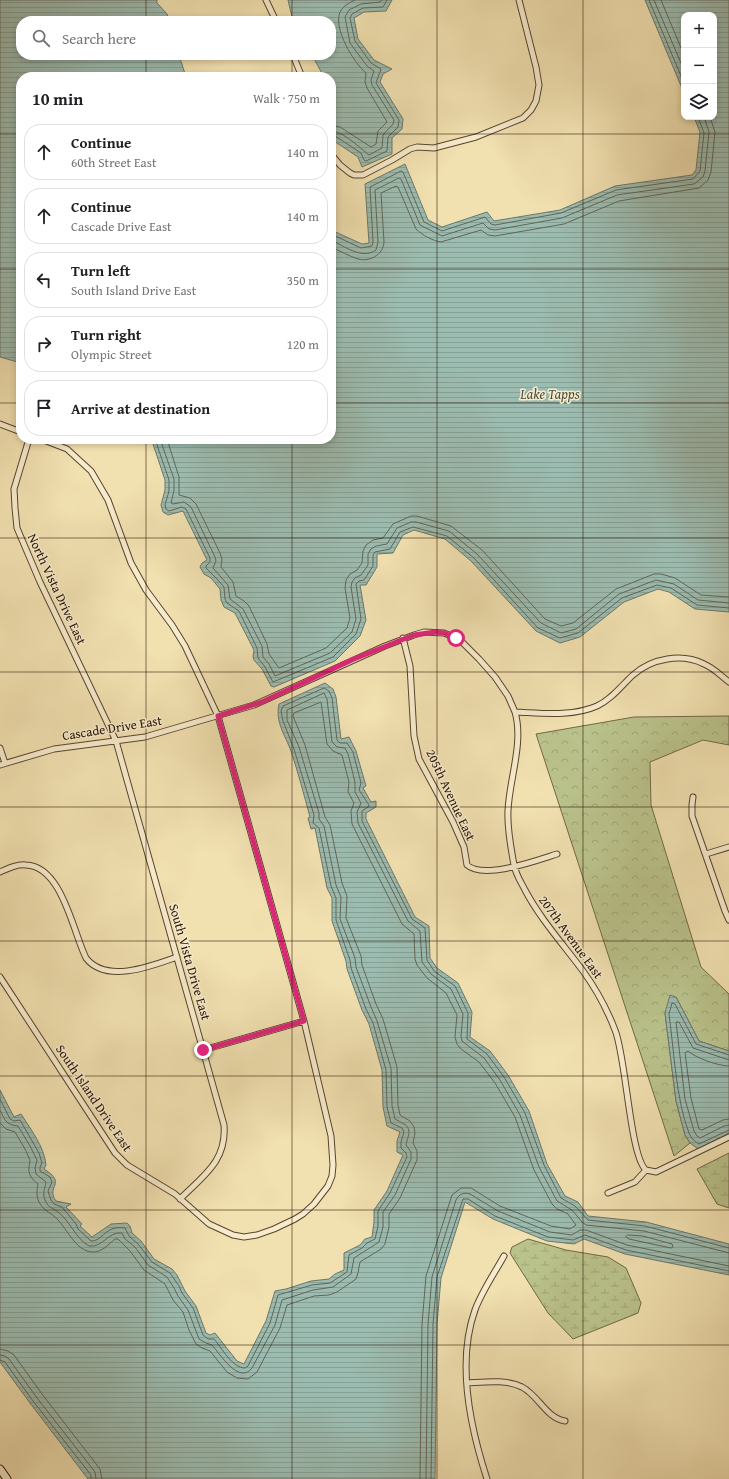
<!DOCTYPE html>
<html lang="en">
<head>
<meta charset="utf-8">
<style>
	body { margin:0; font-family:"Gentium Book Plus",serif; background:#f6f6f6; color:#202124 }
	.controls { position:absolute; right:12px; top:12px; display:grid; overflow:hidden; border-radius:8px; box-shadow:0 2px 6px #0003 }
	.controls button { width:36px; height:36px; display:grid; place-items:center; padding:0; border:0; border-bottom:1px solid #e0e0e0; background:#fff; color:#202124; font:20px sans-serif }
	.stop { position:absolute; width:12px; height:12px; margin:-9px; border:3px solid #db2777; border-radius:50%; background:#fff }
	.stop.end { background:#db2777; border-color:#fff; box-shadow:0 1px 4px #0008 }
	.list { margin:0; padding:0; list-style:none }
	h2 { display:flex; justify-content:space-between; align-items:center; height:52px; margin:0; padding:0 16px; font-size:17px }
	h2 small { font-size:13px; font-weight:400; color:#757577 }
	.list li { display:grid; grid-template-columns:26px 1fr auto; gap:12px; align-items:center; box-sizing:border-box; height:56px; margin:0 8px 8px; padding:0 8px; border:1px solid #e0e0e0; border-radius:16px }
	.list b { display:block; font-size:15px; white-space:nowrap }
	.list p { margin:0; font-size:13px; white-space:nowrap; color:#757577 }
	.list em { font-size:13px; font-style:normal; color:#757577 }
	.icon { flex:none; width:22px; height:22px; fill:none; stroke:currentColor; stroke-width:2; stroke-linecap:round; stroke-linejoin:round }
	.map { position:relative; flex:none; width:729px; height:1479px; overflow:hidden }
	.search { position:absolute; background:#fff; box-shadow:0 2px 6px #0003; left:16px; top:16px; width:320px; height:44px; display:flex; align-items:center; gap:10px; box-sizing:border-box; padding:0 14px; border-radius:16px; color:#757577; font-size:15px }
	.panel { position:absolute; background:#fff; box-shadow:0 2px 6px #0003; left:16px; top:72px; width:320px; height:372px; border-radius:16px }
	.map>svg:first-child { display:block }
</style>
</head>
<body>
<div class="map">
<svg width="729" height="1479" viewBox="0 0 729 1479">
	<defs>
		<pattern id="forest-crowns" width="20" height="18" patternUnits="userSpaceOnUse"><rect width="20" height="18" fill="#bac28b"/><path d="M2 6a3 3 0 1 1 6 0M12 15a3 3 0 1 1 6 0" fill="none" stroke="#a0a676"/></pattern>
		<pattern id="wetland-marsh" width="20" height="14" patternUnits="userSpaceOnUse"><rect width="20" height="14" fill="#bac28b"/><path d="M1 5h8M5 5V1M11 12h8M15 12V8" fill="none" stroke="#a0a676"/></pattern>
		<pattern id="water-rules" width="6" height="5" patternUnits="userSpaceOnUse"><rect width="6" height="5" fill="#9cbcb1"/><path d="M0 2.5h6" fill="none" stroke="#86a196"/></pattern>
	</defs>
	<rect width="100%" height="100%" fill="#f1e0b0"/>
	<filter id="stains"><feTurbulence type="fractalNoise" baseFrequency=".005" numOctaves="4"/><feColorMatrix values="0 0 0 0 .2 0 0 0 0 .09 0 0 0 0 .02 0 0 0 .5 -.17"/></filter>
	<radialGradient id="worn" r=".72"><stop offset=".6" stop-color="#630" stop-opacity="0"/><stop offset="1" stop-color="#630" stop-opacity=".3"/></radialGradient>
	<path fill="url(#forest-crowns)" stroke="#706946" d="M 729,716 L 729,745 L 703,740 L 650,762 L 651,805 L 701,967 L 729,994 L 729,1051 L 699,1041 L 676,997 L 665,1013 L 676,1101 L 685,1135 L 690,1143 L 674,1156 L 536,734 L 634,717 Z"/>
	<path fill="url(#wetland-marsh)" stroke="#706946" d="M 729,1153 L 729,1208 L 717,1204 L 697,1169 Z
		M 528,1239 L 566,1250 L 608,1257 L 626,1268 L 641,1303 L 638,1313 L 573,1339 L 548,1313 L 510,1253 L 512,1247 Z"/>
	<path fill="url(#water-rules)" stroke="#6d776a" d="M 0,0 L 157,0 L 157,3 L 167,14 L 169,21 L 21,21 L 21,55 L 179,55 L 186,77 L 21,77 L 21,363 L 0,357 Z
		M 288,0 L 392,0 L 386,11 L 364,12 L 354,18 L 358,39 L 374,60 L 392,69 L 383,74 L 380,82 L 403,119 L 402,129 L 392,138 L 392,154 L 362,167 L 358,157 L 331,139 L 331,77 L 324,77 L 312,55 L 331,55 L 331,21 L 293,21 Z
		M 645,0 L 729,0 L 729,612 L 695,609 L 669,592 L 658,589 L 624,602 L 580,637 L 560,643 L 536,631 L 471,561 L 445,539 L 414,530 L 403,535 L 393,553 L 377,554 L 377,567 L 366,585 L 360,585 L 366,620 L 360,636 L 335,661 L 274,687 L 271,686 L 262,669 L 254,660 L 253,657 L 254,650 L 235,613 L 224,607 L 221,600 L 220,589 L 211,578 L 204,574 L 200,567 L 202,563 L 207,560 L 183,511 L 168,515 L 163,512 L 161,505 L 165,490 L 165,480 L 152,441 L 150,439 L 331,439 L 331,230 L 362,244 L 369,243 L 365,184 L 405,164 L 428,220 L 442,227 L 487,212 L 494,221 L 560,210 L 615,186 L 692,175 L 696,170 L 700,132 L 694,117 L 714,117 L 714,15 L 684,15 L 684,93 Z
		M 325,683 L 333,689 L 336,697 L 341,739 L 349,737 L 356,751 L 366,786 L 363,788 L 371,802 L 376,801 L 376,807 L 366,813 L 366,819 L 415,917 L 429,926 L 430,958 L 437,968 L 458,983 L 472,1012 L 470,1037 L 490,1051 L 508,1075 L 529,1111 L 547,1164 L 565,1196 L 578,1202 L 588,1216 L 646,1222 L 729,1244 L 729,1275 L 625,1254 L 584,1239 L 574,1244 L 547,1241 L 493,1219 L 465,1202 L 441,1278 L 437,1324 L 435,1479 L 88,1479 L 30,1403 L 0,1362 L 0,1090 L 14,1117 L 21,1114 C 31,1130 44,1146 46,1165 L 44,1169 C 68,1184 45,1186 56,1201 L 71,1204 L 66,1207 L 82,1224 L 80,1226 L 92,1237 L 111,1224 L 127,1223 L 130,1226 L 132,1233 L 141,1241 L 154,1259 L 172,1269 L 177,1275 L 185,1291 L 196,1306 L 206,1333 L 210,1335 L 215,1333 L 237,1361 L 244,1364 L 266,1321 L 275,1291 L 286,1289 L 311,1281 L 329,1279 L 335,1274 L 344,1270 L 344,1253 L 360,1245 L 365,1239 L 372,1237 L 374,1222 L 374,1210 L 387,1191 L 403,1155 L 397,1152 L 397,1141 L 400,1132 L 387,1126 L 383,1107 L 382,1070 L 369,1024 L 362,1010 L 347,969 L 346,961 L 332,921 L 332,898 L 327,888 L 315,828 L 311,829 L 308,818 L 310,817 C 304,795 298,772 291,751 C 285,735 275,722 279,704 Z
		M 670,995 L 676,997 L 699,1041 L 729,1051 L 729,1133 L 698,1149 L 690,1143 L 685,1135 L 676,1101 L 665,1013 Z"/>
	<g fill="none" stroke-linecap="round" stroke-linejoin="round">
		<path stroke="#616658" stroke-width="1" d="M 649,0 L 684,83
			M 654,0 L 684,70
			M 661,0 L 684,55
			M 331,125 L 340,127 L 371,147 L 376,144 L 378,131 L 387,122 L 367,88 L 365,82 L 366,73 C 354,63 333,29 340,12 C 343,6 349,3 355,0
			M 331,131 C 343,131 360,148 369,155 L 382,148 L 383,135 L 393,124 L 394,120 L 372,85 L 371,80 L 374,71 L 367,66 L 350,43 L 345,17 L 349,10 L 361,4 L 380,2 L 382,0
			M 331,136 L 335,136 L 361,153 L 364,160 L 366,161 L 387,151 L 388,137 L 398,127 L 399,120 L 376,83 L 381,69 L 371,63 L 355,41 L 350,18 L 352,14 L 363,8 L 383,7 L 387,0
			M 331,234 L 361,248 L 372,246 L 373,242 L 370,187 L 401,171 L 403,172 L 424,222 L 442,231 L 485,217 L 491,224 L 495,225 L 561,213 L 616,190 L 693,179 L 700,171 L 704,133 L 698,117
			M 331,240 C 344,246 362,260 376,250 L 378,242 L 375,190 L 399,178 L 401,179 L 420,225 L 442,236 L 483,223 L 489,229 L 495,230 L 562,218 L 617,195 L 694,184 L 703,177 L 705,171 L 709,132 L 704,117
			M 331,247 C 340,251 349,256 358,259 C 370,262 383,255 384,242 L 381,193 L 396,186 L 398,187 L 416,229 C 422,235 433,241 441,242 L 481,230 L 488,235 L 495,236 L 564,224 L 619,201 L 699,188 L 708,180 L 711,172 L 715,132 L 710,117
			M 155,439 L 169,480 L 169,491 L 165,505 L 166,509 L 169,511 L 182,507 L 186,509 L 210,558 L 210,562 L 206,566 L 206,568 L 216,578 L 224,587 L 225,599 L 227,603 L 239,611 L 257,648 L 258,658 L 265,667 L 273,682 L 333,657 L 356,634 L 361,619 L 356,584 L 359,581 L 364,580 L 373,566 L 373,555 L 375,552 L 390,549 L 400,532 L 413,527 L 447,536 L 474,558 L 538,628 L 560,638 L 578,633 L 622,598 L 657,585 L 671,588 L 697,605 L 729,608
			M 160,439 L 174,479 L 174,491 L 171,503 L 173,504 L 184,502 L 191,507 L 215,557 L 216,561 L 213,568 L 228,585 L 230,599 L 243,609 L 262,646 L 263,657 L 269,664 L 275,676 L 330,653 L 352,632 L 356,619 L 351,587 L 352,582 L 355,578 L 361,575 L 368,565 L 368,554 L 371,549 L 376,546 L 387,544 L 397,528 L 411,522 L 416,522 L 449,531 L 477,554 L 541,623 L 561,633 L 576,629 L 619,594 L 656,580 L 674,584 L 698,600 L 729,603
			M 167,439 L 179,477 L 179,495 L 190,498 L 196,504 L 220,553 L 222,559 L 221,567 L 233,582 L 236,596 L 244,601 L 249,606 L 267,644 L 269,654 L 279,668 L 326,648 L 347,628 L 350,618 L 345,588 L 346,580 L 350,574 L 357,570 L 362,563 L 363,551 L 366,545 L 373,540 L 383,538 L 393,524 L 411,516 L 417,516 L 451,526 L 482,550 L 545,619 L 561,626 L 573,623 L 616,589 L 654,574 L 661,574 L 675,578 L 701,595 L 729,597
			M 729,1055 L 696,1044 L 675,1004 L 672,1003 L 669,1014 C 674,1050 676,1100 689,1133 C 691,1138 694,1141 699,1144 L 729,1130
			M 729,1060 L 693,1048 L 679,1022 L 676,1022 L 685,1099 L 694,1131 L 697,1136 L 700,1138 L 724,1126 L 729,1125
			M 729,1066 C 718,1066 696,1058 688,1051 L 685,1053 L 691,1098 L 699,1129 L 702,1130 L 723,1120 L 729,1119
			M 0,1099 L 10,1119 L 14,1121 L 20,1120 L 39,1153 L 42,1163 L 40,1167 L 40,1171 L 50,1177 L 52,1182 L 48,1191 L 51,1200 L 54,1204 L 62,1207 L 76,1224 L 78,1229 L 91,1241 C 104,1241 104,1225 125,1228 L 129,1236 L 138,1244 L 152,1262 L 170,1273 L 179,1286 L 182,1293 L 193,1308 L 203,1335 L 208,1339 L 214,1339 C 222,1348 232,1368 245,1368 L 248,1366 L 270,1323 L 278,1295 L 312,1285 L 330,1283 L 347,1272 L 349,1255 L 362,1248 L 367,1243 L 375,1239 L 378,1226 L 378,1211 L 390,1193 L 407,1157 L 406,1153 L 401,1148 L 401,1142 L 404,1132 L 402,1128 L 391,1123 L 387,1107 L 386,1070 L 373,1023 L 366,1009 L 351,968 L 350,960 L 336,920 L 336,898 L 331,886 L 319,828 L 313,823 L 314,815 L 294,749 L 283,721 L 281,711 L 283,706 L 324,688 L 329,691 L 332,698 L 337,740 L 340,743 L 347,743 L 353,752 L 361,783 L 359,790 L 369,805 L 368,807 L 362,811 L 362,821 L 412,919 L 425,928 L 427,960 L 434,971 L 455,986 L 468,1013 L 467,1039 L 487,1054 L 504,1077 L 525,1113 L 544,1165 L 561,1198 L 575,1206 L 588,1220 L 645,1226 L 729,1248
			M 0,1110 C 5,1120 6,1125 18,1126 L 30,1146 L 37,1160 L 35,1168 L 36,1174 L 46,1182 C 45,1188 42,1193 45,1200 C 49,1209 52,1207 58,1212 C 71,1222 75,1238 89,1246 C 103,1248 108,1231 122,1233 L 125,1239 L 135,1247 L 148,1265 L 167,1277 L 174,1288 L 178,1296 L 188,1310 L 199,1339 L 206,1343 L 212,1345 C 220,1354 239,1385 252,1368 L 275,1325 L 282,1300 L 313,1290 L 333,1287 L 351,1274 L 354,1258 L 379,1242 L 383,1227 L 383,1212 L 395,1195 L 411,1159 L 411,1152 L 406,1145 C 407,1138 413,1129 404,1124 C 401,1122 398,1121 395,1119 L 392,1106 L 391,1068 L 377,1021 L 371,1007 L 356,967 L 355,958 L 340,919 L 341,897 L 336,885 L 324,826 L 319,819 L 319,813 L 299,747 L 287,720 L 287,710 L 324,693 L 327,699 L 332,742 L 337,747 L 345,748 L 348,754 L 355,782 L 355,792 L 361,803 L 357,812 L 358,823 L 408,921 L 420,931 L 422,962 L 431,974 L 451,989 L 463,1014 L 461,1036 L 462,1041 L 484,1058 L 500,1080 L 520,1115 L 539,1167 L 557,1201 L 572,1210 L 582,1222 L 586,1225 L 644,1231 L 729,1253
			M 0,1123 L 6,1129 L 15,1132 C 20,1141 26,1149 29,1158 C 31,1162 29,1164 29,1168 C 28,1175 33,1180 38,1184 C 37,1190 36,1196 39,1202 C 44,1211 48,1211 55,1217 C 66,1226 75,1251 92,1252 C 101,1253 109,1244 115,1239 L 118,1239 L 130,1251 L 144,1270 L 165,1284 L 173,1300 L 183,1312 L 189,1330 L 196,1344 L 202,1348 L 210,1351 L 227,1372 L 237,1378 L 248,1379 L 257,1372 L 280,1328 L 287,1305 L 314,1296 L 329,1295 L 337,1292 L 356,1279 L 358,1273 L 360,1262 L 381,1249 L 385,1244 L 389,1227 L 389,1214 L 400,1198 L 417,1160 L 417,1151 L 413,1143 L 415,1133 L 414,1127 L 410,1121 L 400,1115 L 398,1105 L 397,1067 L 383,1019 L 376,1004 L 362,965 L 361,956 L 346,918 L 347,896 L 342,883 L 330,825 L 325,817 L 305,745 L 293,716 L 294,713 L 321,702 L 327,744 L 333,751 L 342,755 L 349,782 L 348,792 L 354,803 L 351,811 L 352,824 L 402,924 L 414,934 L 415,959 L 417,965 L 427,978 L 446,993 L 457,1015 L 455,1037 L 457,1044 L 461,1049 L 479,1062 L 495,1083 L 515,1117 L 534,1170 L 552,1204 L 557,1209 L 568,1214 L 576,1225 L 570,1229 L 551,1226 L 500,1206 L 471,1188 L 461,1188 L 452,1195 L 426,1276 L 422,1324 L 420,1479
			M 628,1235 L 643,1236 L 672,1244 L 673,1247 L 671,1248 L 629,1239 L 626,1237 Z
			M 0,1349 L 8,1351 L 14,1355 L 42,1394 L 100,1469 L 102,1479
			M 0,1355 L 5,1356 L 9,1359 L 37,1398 L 95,1472 L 96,1479
			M 0,1360 L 5,1362 L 33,1401 L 91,1475 L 91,1479
			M 426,1479 L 428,1324 L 432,1277 L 456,1200 C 459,1194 464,1192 470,1194 L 498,1211 L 550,1232 L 572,1235 L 580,1230 L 586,1230 L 627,1245 L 729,1266
			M 431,1479 L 433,1324 L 437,1277 L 463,1199 L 468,1199 L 495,1216 L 548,1237 L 573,1240 L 585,1235 L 626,1250 L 729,1271"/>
		<defs>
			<path id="street" d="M 266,0 L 276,21
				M 293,55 L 302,77
				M 331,154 L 340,165 L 350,173 L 354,175 L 363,175 L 392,160 L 410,149 L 417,147 L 434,148 L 476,137 L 523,118 L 531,110 L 536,101 L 539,85 L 536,67 L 519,0
				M 0,424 L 21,432
				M 29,439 L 14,489 L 15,508 L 17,528 L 40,582 L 116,741 L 224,1125 C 227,1161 203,1176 180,1199
				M 403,638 L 410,666 L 414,736 L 419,759 L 453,822 L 464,847 L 467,865 C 484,880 538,860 557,854
				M 515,712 C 524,743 509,780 508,811 C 507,829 511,848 514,865 C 516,875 521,882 525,890 C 541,920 563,944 583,971 C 596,989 607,1009 615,1030 C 626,1056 630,1157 646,1170
				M 0,748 L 5,763
				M 0,765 L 54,749 L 145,737 L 254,705 L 385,646 L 414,635 L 424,632 L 444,633 L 456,638 L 462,642 L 479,659 L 495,677 L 508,696 L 515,712 C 541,713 572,717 597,706 C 612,699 621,686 633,675 C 652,658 682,653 704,664 C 714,668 721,676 729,682
				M 693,797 L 692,805 L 692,816 L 725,911 L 729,920
				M 706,854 L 729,847
				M 0,872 C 9,868 17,864 26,865 C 62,866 73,932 86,958 C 106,984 152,966 177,957
				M 0,977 L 115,1153 L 127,1165 L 175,1194 L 209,1224 L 233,1235 L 244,1237 L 257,1235 L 274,1229 L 295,1219 L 303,1214 L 314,1204 L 328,1186 L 332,1176 L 333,1165 L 331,1136 L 304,1021 L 218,716 L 185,646 L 172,625 L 146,590 L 131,563 L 108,500 L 91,471 L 67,449 L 41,439
				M 203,1050 L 304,1021
				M 608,1193 L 635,1182 L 646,1170 L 656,1172 L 729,1137
				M 467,1383 C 485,1382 506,1379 522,1387 C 539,1396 546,1418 565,1421
				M 487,1479 C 470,1427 456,1363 475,1310 C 482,1291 494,1274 504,1256"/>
			<path id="secondary" d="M 0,1469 L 7,1479"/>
		</defs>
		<use href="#street" stroke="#59442c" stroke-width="7"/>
		<use href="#secondary" stroke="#261000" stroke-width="9"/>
		<use href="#street" stroke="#f6ebcc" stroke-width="5"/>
		<use href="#secondary" stroke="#f6ebcc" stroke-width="7"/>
	</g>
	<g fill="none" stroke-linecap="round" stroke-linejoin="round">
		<path stroke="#db2777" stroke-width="5" d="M 203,1050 L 304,1021 L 218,716 L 262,702 L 354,659 L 414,635 L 436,632 L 444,633 L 456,638"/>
	</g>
	<path fill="none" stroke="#261000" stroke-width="1" stroke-opacity="0.55" d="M 146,0 L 146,21M 292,0 L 292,21M 437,0 L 437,1479M 583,0 L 583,1479M 146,55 L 146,77M 292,55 L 292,77M 0,134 L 21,134M 331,134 L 729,134M 0,269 L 21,269M 331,269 L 729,269M 0,403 L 21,403M 331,403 L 729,403M 146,439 L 146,1479M 292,439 L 292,1479M 0,538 L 729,538M 0,672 L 729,672M 0,807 L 729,807M 0,941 L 729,941M 0,1076 L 729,1076M 0,1210 L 729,1210M 0,1345 L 729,1345"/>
	<g text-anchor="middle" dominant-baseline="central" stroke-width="3" stroke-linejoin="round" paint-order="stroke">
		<g font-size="13" fill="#261000" stroke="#f6ebcc">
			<text transform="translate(57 589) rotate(65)">North Vista Drive East</text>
			<text transform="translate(112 728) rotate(-9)">Cascade Drive East</text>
			<text transform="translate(451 795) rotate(65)">205th Avenue East</text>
			<text transform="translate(571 937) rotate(54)">207th Avenue East</text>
			<text transform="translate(190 962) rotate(74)">South Vista Drive East</text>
			<text transform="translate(94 1098) rotate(56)">South Island Drive East</text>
		</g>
		<g font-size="14" font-style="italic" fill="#4f4c3e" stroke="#f6ebcc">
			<text x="550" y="394">Lake Tapps</text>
		</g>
	</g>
	<rect width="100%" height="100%" filter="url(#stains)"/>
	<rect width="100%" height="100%" fill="url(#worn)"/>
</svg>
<div class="controls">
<button>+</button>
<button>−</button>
<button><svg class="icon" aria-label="layers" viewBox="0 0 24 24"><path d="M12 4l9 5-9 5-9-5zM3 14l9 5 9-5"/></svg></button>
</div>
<div class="stop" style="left:456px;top:638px"></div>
<div class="stop end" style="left:203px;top:1050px"></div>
<div class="search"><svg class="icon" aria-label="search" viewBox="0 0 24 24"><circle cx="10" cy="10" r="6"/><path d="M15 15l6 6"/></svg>Search here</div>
<section class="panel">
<h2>10 min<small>Walk · 750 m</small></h2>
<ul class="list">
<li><svg class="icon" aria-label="ahead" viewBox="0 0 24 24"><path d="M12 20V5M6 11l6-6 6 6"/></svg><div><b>Continue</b><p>60th Street East</p></div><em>140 m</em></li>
<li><svg class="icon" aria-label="ahead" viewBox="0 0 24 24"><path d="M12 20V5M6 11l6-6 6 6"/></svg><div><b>Continue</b><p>Cascade Drive East</p></div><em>140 m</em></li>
<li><svg class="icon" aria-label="left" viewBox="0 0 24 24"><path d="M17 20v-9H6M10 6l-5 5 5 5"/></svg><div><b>Turn left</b><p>South Island Drive East</p></div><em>350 m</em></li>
<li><svg class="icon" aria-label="right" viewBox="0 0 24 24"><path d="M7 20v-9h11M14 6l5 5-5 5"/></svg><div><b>Turn right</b><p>Olympic Street</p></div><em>120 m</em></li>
<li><svg class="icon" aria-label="arrive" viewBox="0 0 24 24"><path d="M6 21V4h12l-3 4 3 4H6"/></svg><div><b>Arrive at destination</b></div></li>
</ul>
</section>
</div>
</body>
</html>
